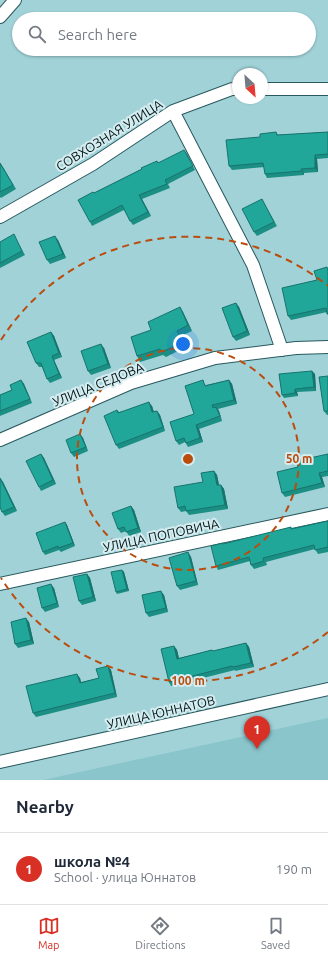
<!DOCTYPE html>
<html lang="en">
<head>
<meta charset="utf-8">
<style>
	body { margin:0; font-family:Ubuntu,sans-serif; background:#f6f6f7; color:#1f2937 }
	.compass { position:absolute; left:232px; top:68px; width:36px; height:36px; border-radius:50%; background:#fff; box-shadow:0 1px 3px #0004; rotate:154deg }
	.you { position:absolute; left:183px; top:344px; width:14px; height:14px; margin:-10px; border:3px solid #fff; border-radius:50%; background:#1a73e8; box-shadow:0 0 0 6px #1a73e833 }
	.badge { display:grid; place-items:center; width:26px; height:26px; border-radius:50%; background:#d93025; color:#fff; font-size:13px; font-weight:700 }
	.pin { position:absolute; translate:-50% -33px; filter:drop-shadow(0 1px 2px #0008) }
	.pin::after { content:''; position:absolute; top:21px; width:14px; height:12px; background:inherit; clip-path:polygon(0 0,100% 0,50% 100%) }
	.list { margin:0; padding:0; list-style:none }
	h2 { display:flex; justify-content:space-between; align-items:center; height:52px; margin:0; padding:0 16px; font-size:17px }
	h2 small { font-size:13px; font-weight:400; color:#747a83 }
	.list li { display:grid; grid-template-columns:26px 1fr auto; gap:12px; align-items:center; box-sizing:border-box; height:72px; padding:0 16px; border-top:1px solid #e0e1e3 }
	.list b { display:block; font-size:15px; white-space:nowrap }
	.list p { margin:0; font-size:13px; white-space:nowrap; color:#747a83 }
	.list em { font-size:13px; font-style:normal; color:#747a83 }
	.icon { flex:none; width:22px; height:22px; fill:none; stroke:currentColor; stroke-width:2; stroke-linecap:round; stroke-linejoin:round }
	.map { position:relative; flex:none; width:328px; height:780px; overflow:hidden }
	.search { position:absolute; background:#fff; box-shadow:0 1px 3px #0004; left:12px; right:12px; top:12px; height:44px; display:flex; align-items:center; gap:10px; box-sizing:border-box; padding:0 14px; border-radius:22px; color:#747a83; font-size:15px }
	.sheet { height:124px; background:#fff }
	nav { display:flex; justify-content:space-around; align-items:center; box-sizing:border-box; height:56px; border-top:1px solid #e0e1e3; background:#fff; font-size:11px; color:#747a83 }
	nav a { display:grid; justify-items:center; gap:2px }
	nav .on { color:#d93025 }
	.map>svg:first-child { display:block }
</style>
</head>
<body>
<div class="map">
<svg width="328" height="780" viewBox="0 0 328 780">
	<rect width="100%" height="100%" fill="#a0d2d8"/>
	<path fill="#8ac5cc" d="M 328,718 L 328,780 L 43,780 Z"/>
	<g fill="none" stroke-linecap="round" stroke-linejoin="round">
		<defs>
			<path id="minor" d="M 0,17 L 15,0
				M 262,89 L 328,89
				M 173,111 L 253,265 L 282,350
				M 0,217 L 93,164 L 173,111 L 232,89 L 238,89
				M 0,440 L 131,383 L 215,358 L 296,348 L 328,347
				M 0,584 L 328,514
				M 0,762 L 328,689"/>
		</defs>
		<use href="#minor" stroke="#29595e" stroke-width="14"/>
		<use href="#minor" stroke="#fff" stroke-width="12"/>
	</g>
	<path fill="#1c8f84" d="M 276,132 L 278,135 L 328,132 L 328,158 L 317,159 L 318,172 L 304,173 L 304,175 L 267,178 L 265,174 L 264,167 L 232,170 L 229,166 L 260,137 Z
		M 187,154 L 195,170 L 168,184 L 170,188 L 142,199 L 151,216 L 133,225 L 130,221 L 124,210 L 92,226 L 90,222 L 94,193 L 142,169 L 158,163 Z
		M 0,163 L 3,167 L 16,189 L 1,198 L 0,197 Z
		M 262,199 L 264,203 L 277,226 L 257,236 L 254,232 Z
		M 16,239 L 25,255 L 0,268 L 0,242 Z
		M 58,240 L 66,258 L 50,264 L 47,260 Z
		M 328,268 L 328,315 L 327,312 L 291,320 L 288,316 L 317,280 Z
		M 236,303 L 239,307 L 250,335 L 236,341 L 233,337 Z
		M 180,307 L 183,312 L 192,331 L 181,336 L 186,347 L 166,357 L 163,355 L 140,362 L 137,356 L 151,330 Z
		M 51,332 L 54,336 L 62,357 L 54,360 L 62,378 L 50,383 L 47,379 L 42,367 L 39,367 L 36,363 Z
		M 104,348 L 111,368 L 91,375 L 88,371 Z
		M 312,371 L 315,374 L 316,391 L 297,392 L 298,396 L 284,398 L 282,395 Z
		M 328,376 L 328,415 L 327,415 L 324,411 Z
		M 21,380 L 24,384 L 32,403 L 0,416 L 0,395 L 12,390 Z
		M 229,380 L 232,384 L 237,404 L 218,409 L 219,411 L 222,421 L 199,429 L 203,442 L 188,447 L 185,442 L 179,445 L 176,441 L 194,414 L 206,384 L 206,385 Z
		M 152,406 L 154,412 L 157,411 L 160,415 L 165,431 L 119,449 L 116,445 L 117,410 L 119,412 Z
		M 80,434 L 83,438 L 88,451 L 74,457 L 71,453 Z
		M 41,454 L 44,458 L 56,484 L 41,491 L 39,487 Z
		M 328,454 L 328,476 L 322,477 L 325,487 L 285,497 L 282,493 L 298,467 Z
		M 214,471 L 217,475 L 219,485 L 221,485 L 224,489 L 228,509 L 189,515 L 186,511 L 181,512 L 178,508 Z
		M 0,478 L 3,482 L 17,511 L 5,516 L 2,512 Z
		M 131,506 L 134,510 L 141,532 L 129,536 L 126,531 L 121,533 L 118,529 Z
		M 328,521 L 328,552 L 318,554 L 315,549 L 266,562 L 267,565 L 254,569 L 251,565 L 250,561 L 218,570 L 216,566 L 223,543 L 224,544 L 291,527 L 292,529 Z
		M 65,522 L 67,525 L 75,546 L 61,552 L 59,550 L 45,555 L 43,552 Z
		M 188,552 L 191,557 L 198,585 L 180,590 L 177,586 Z
		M 122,570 L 124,572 L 129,591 L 117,594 L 116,592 Z
		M 87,574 L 90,578 L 96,601 L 82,605 L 79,601 Z
		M 54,588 L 59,607 L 45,612 L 42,608 Z
		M 164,595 L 168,612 L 149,617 L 146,613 Z
		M 29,622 L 34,644 L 18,648 L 15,644 Z
		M 246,643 L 249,647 L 254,667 L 235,671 L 235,670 L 171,686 L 169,682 L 174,646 L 177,650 L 179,658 L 212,650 L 213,651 Z
		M 108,666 L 111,670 L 117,697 L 36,717 L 33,713 L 80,678 L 81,682 L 99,678 Z"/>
	<path fill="#17746c" d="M 184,150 L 187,154 L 195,170 L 193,166 Z
		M 315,155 L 317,159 L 318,172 L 315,168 Z
		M 301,169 L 304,173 L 304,175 Z
		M 139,195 L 142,199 L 151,216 L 148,212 Z
		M 55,236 L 58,240 L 66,258 L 63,254 Z
		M 236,303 L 239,307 L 250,335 L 247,331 Z
		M 180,307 L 183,312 L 192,331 L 188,325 Z
		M 177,331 L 181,336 L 186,347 L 183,342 Z
		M 51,332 L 54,336 L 62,357 L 59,353 Z
		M 101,344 L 104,348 L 111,368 L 108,364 Z
		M 52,356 L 54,360 L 62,378 L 59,374 Z
		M 312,371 L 315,374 L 316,391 L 314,387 Z
		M 21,380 L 24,384 L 32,403 L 30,399 Z
		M 229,380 L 232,384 L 237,404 L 234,400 Z
		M 295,389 L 297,392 L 298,396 L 295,393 Z
		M 149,402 L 152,406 L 155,416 L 152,412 Z
		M 216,407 L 219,411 L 222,421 L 220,416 Z
		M 157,411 L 160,415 L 165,431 L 163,427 Z
		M 196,425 L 199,429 L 203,442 L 200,438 Z
		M 80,434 L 83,438 L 88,451 L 86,447 Z
		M 41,454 L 44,458 L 56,484 L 53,480 Z
		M 214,471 L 217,475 L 220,490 L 217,485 Z
		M 319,473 L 322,477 L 325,487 L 322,483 Z
		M 0,478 L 3,482 L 17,511 L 14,507 Z
		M 221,485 L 224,489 L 228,509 L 225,505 Z
		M 131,506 L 134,510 L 141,532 L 138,528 Z
		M 65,522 L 67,525 L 75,546 L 73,543 Z
		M 188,552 L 191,557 L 198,585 L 196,581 Z
		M 122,570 L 124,572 L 129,591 L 127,589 Z
		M 87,574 L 90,578 L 96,601 L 93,597 Z
		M 51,584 L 54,588 L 59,607 L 57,603 Z
		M 161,591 L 164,595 L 168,612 L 166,608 Z
		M 26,618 L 29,622 L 34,644 L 31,640 Z
		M 246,643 L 249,647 L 254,667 L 251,663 Z
		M 174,646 L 177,650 L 180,663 L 177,659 Z
		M 108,666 L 111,670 L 117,697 L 115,693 Z
		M 77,674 L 80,678 L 82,687 L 80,683 Z"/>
	<path fill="#21a69a" stroke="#17746c" d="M 276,132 L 277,135 L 328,132 L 328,154 L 315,155 L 315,168 L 301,169 L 302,171 L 265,174 L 263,163 L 229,166 L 226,140 L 260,137 L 260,134 Z
		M 184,150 L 193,166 L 165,180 L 167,184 L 139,195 L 148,212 L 130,221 L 122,205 L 90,222 L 78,200 L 93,192 L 94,193 L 142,169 L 141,168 L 157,161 L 158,163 Z
		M 0,163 L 13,185 L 0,192 Z
		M 262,199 L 274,222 L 254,232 L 242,209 Z
		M 14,234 L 22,251 L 0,263 L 0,242 Z
		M 55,236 L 63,254 L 47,260 L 39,242 Z
		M 327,267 L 328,270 L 328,314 L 327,314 L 326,308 L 288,316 L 282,288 L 317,280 L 314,271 Z
		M 236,303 L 247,331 L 233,337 L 222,308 Z
		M 180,307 L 188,325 L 177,331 L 183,342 L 162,352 L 160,349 L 137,356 L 131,337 L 151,330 L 148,322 Z
		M 51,332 L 59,353 L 52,356 L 59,374 L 47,379 L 41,363 L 36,363 L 27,342 Z
		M 101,344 L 108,364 L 88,371 L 81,351 Z
		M 312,371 L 314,387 L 295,389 L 295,393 L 282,395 L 279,374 Z
		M 328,376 L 328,411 L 324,411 L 319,377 Z
		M 21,380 L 30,399 L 0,411 L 0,395 L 12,390 L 10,385 Z
		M 203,380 L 205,386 L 229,380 L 234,400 L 212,405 L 213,408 L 216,407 L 220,416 L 196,425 L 200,438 L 186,443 L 184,438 L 176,441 L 170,422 L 194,414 L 185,386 Z
		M 149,402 L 152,412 L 157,411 L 163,427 L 116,445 L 104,416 L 117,410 L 118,413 Z
		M 80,434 L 86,447 L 71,453 L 66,440 Z
		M 41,454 L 53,480 L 39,487 L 26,461 Z
		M 328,454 L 328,471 L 319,473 L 322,483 L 282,493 L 277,472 L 298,467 L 296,461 Z
		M 214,471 L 217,485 L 221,485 L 225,505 L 186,511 L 185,506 L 178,508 L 174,487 L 203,482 L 201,473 Z
		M 0,478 L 14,507 L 2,512 L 0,507 Z
		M 131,506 L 138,528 L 126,532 L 124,527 L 118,529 L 112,513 Z
		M 328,521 L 328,547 L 315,550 L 314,545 L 263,558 L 264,561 L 251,565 L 249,557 L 216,566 L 211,546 L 223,543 L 223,544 L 291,527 L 291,529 Z
		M 65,522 L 73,543 L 58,548 L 58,546 L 43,552 L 36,533 Z
		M 188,552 L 196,581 L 177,586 L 169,558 Z
		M 122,570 L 127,589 L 116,592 L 111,572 Z
		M 87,574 L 93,597 L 79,601 L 73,577 Z
		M 51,584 L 57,603 L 42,608 L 37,588 Z
		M 161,591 L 166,608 L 146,613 L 142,595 Z
		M 26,618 L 31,640 L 15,644 L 11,622 Z
		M 246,643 L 251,663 L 233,667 L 232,666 L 169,682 L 161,649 L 174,646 L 177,659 L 212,650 L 213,651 Z
		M 108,666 L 115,693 L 33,713 L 26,686 L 77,674 L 80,683 L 99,678 L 96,669 Z"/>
	<g fill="none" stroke="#ba4c0e" stroke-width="2" stroke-dasharray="7 5">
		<circle cx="188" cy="459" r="111"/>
		<path d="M328 632A222 222 0 0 1 1 578M1 340A222 222 0 0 1 328 286"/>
	</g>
	<g text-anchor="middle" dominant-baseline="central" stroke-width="4" stroke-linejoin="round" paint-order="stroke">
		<g font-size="13" fill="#031618" stroke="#d5edf0">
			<text transform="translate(109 135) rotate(-32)">СОВХОЗНАЯ УЛИЦА</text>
			<text transform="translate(98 384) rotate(-22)">УЛИЦА СЕДОВА</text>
			<text transform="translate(161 535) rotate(-12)">УЛИЦА ПОПОВИЧА</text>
			<text transform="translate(161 712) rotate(-13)">УЛИЦА ЮННАТОВ</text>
		</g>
	</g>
	<circle cx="188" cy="459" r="6" fill="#ba4c0e" stroke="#d5edf0" stroke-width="2"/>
	<g font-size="12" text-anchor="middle" font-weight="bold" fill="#ba4c0e" stroke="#d5edf0" stroke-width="4" stroke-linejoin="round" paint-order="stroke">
		<text x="299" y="463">50 m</text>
		<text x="188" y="685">100 m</text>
	</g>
</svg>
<svg class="compass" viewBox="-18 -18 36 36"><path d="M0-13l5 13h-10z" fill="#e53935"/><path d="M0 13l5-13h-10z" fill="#747a83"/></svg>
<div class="you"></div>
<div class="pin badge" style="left:257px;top:749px">1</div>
<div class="search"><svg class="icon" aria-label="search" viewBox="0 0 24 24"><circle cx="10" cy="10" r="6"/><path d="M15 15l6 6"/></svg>Search here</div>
</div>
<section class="sheet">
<h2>Nearby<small></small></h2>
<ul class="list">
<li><span class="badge">1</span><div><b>школа №4</b><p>School · улица Юннатов</p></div><em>190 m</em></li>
</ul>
</section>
<nav>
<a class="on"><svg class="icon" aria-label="map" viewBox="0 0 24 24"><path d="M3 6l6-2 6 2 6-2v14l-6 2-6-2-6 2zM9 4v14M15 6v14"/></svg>Map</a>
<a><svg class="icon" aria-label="directions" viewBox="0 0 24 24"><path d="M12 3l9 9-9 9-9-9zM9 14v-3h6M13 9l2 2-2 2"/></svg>Directions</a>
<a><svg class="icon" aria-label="saved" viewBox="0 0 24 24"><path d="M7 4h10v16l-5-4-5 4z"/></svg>Saved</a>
</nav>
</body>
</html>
